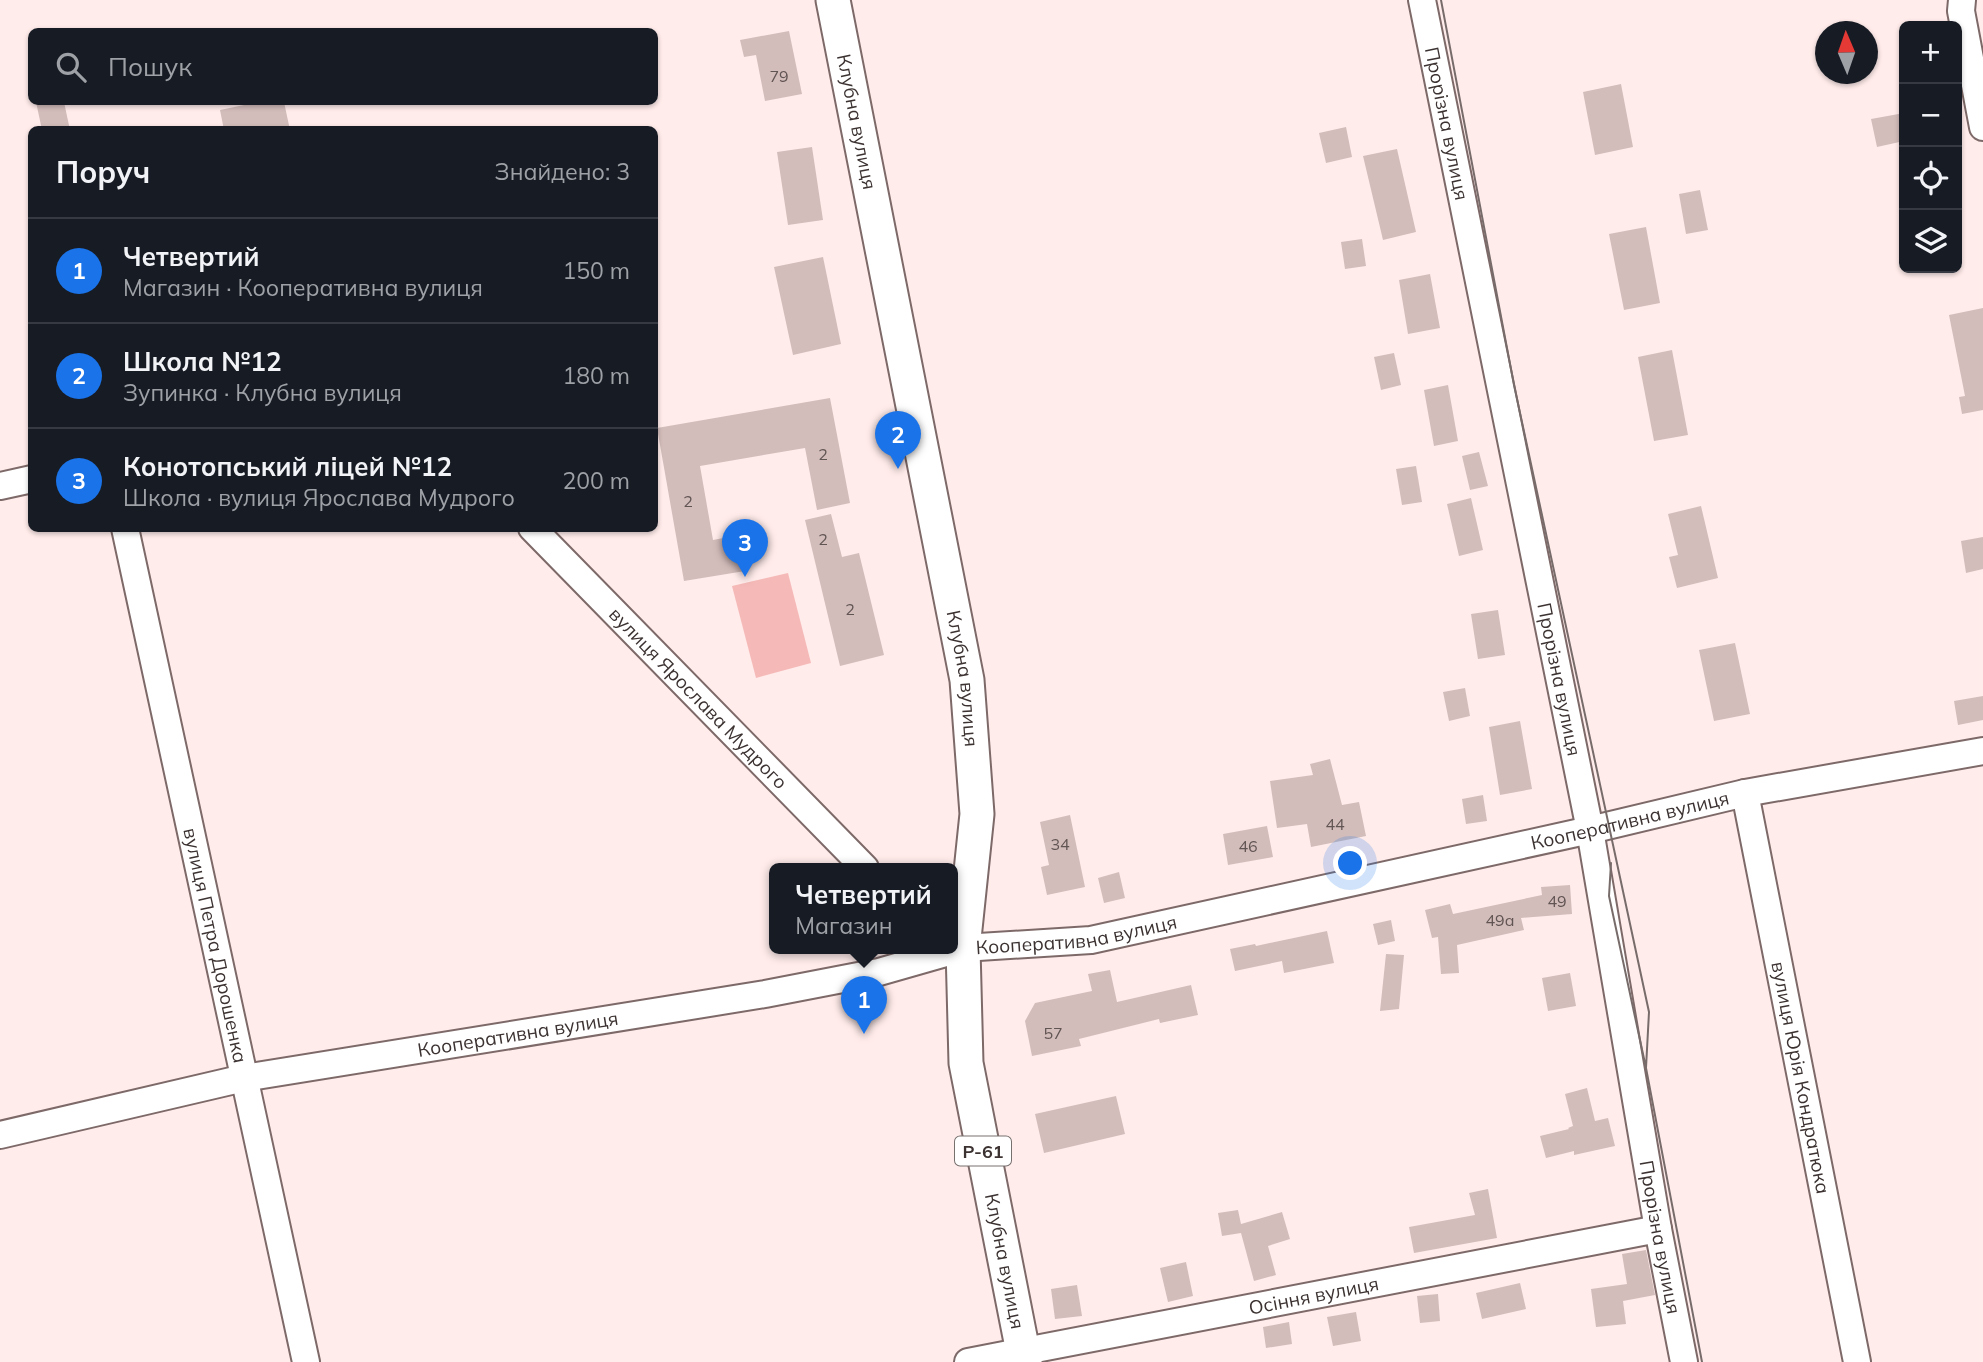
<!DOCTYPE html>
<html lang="uk">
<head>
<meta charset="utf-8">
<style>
	body { margin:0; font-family:Mulish,sans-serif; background:#242831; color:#f1f3f6 }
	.controls { position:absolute; right:21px; top:21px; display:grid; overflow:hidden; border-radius:10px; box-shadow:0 2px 5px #0004 }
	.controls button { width:63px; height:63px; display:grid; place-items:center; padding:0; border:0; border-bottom:2px solid #363941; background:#171b24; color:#f1f3f6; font:35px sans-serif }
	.compass { position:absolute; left:1815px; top:21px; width:63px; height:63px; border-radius:50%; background:#171b24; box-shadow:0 2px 5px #0004; rotate:358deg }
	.you { position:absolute; left:1351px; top:864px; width:24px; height:24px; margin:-18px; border:5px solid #fff; border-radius:50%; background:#1a73e8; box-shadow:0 0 0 10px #1a73e833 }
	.badge { display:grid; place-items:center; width:46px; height:46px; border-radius:50%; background:#1a73e8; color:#fff; font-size:23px; font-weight:700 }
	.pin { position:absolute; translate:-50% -58px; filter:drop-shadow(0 2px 4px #0008) }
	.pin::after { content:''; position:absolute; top:37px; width:24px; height:21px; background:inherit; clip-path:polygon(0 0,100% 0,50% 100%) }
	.popup { position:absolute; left:769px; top:863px; width:189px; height:91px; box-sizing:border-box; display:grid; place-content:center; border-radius:10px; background:#171b24; filter:drop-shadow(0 2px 5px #0005); font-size:23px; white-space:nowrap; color:#9ea1a6 }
	.popup b { font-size:26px; color:#f1f3f6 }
	.popup::after { content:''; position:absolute; left:50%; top:100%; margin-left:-14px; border:14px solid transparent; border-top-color:#171b24 }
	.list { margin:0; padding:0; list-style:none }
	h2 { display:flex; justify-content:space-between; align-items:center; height:91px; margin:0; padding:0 28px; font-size:30px }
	h2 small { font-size:23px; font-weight:400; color:#9ea1a6 }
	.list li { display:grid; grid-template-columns:46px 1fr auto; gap:21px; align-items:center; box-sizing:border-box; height:105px; padding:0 28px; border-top:2px solid #363941 }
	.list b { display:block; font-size:26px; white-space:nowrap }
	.list p { margin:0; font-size:23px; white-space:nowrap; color:#9ea1a6 }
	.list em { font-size:23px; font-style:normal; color:#9ea1a6 }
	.icon { flex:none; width:38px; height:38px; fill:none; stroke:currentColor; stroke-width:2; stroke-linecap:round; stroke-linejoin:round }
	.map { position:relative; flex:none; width:1983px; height:1362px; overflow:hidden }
	.search { position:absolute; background:#171b24; box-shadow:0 2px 5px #0004; left:28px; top:28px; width:630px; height:77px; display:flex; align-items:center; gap:18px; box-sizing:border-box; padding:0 24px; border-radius:10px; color:#9ea1a6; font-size:26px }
	.panel { position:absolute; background:#171b24; box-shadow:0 2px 5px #0004; left:28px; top:126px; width:630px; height:406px; border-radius:10px }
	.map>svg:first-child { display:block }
</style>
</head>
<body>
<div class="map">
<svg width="1983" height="1362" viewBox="0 0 1983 1362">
	<rect width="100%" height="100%" fill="#ffeceb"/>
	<path fill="#f5bab8" d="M 788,573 L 811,663 L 756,678 L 732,586 Z"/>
	<path fill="#d3bdbb" d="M 789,31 L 802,94 L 765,101 L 756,55 L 744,57 L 740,40 Z
		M 1621,84 L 1633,147 L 1595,155 L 1583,92 Z
		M 36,102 L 64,102 L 70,130 L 42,130 Z
		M 258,102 L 284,102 L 290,130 L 224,130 L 220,110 Z
		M 1904,113 L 1904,141 L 1877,147 L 1871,119 Z
		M 1346,127 L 1352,157 L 1326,163 L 1319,133 Z
		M 812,147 L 823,220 L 788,225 L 777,152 Z
		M 1397,149 L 1416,232 L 1383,240 L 1363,156 Z
		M 1700,190 L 1708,230 L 1686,234 L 1679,194 Z
		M 1646,227 L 1660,303 L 1624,310 L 1609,234 Z
		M 1362,239 L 1366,266 L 1345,269 L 1341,242 Z
		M 823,257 L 841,344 L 793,355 L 774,267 Z
		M 1430,274 L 1440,328 L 1408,334 L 1399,280 Z
		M 1983,308 L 1983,410 L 1962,414 L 1959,397 L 1965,396 L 1949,315 Z
		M 1672,350 L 1688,435 L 1654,441 L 1638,357 Z
		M 1394,353 L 1401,385 L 1381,390 L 1374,357 Z
		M 1448,385 L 1458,441 L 1434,446 L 1424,390 Z
		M 830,398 L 850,503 L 817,510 L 805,448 L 700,466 L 713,540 L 739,535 L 745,571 L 684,581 L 657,428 Z
		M 1479,452 L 1488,486 L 1470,490 L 1462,456 Z
		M 1416,466 L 1422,502 L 1402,505 L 1396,469 Z
		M 1471,498 L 1483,550 L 1459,556 L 1447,504 Z
		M 1701,506 L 1718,578 L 1677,588 L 1669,557 L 1678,555 L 1668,514 Z
		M 831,514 L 842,557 L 859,553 L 884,655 L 840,666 L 805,520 Z
		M 1983,537 L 1983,569 L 1966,573 L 1961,541 Z
		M 1498,610 L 1505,655 L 1478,659 L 1471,614 Z
		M 1735,643 L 1750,714 L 1714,721 L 1699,650 Z
		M 1465,688 L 1470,716 L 1449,721 L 1443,692 Z
		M 1983,696 L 1983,720 L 1958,725 L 1954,701 Z
		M 1520,721 L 1532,789 L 1500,795 L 1489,727 Z
		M 1330,759 L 1342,805 L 1359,802 L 1366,836 L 1311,847 L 1307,824 L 1277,828 L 1270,781 L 1313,775 L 1310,764 Z
		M 1483,795 L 1487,821 L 1466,824 L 1462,799 Z
		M 1070,815 L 1085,887 L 1047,895 L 1041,867 L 1049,865 L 1040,822 Z
		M 1267,826 L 1273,857 L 1228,865 L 1223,834 Z
		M 1119,872 L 1125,898 L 1104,903 L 1098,878 Z
		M 1570,885 L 1572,914 L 1521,918 L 1524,930 L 1457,945 L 1459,973 L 1441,974 L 1438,937 L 1432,938 L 1425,910 L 1450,904 L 1453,914 L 1542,895 L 1541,887 Z
		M 1391,920 L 1395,941 L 1378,945 L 1373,924 Z
		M 1327,931 L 1334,963 L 1284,973 L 1282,961 L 1235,971 L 1230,949 L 1255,944 L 1256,946 Z
		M 1386,954 L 1404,955 L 1399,1009 L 1380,1011 Z
		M 1110,970 L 1117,1002 L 1191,985 L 1198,1015 L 1160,1023 L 1159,1019 L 1079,1039 L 1081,1046 L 1032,1056 L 1025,1021 L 1035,1003 L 1092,991 L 1088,974 Z
		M 1570,973 L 1576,1006 L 1548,1011 L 1542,978 Z
		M 1587,1088 L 1595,1121 L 1608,1118 L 1615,1146 L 1574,1155 L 1574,1151 L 1546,1158 L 1540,1136 L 1569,1129 L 1568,1128 L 1573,1126 L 1565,1094 Z
		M 1116,1096 L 1125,1134 L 1044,1153 L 1035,1114 Z
		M 1488,1189 L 1497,1238 L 1414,1253 L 1409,1227 L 1475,1215 L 1469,1193 Z
		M 1238,1210 L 1241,1224 L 1282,1212 L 1290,1239 L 1268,1246 L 1276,1275 L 1254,1281 L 1241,1233 L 1222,1236 L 1218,1213 Z
		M 1646,1250 L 1655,1295 L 1623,1301 L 1626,1324 L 1596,1327 L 1591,1289 L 1627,1284 L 1622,1254 Z
		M 1186,1262 L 1193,1296 L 1168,1302 L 1160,1268 Z
		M 1520,1283 L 1526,1309 L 1482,1319 L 1476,1293 Z
		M 1077,1285 L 1082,1316 L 1055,1319 L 1051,1289 Z
		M 1438,1294 L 1440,1321 L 1420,1323 L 1417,1296 Z
		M 1356,1312 L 1361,1341 L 1333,1346 L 1327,1317 Z
		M 1289,1322 L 1292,1344 L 1266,1348 L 1263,1327 Z"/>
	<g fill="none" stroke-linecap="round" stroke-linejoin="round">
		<defs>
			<g id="minor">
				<path id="s1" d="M 1422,0 L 1590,830 L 1658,1229 L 1684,1362"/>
				<path d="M 1962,0 L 1961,11 L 1983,127"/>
				<path d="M 0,486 L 32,479"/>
				<path id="s2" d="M 125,528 L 306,1362"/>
				<path id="s3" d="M 532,528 L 865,868"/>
				<path id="s4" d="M 1745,793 L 1857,1362"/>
				<path id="s5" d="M 0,1135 L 244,1078 L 765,994 L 879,972 L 963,948 L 1091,940 L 1590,830 L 1745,793 L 1983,751"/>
				<path id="s6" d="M 968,1362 L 1658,1229"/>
			</g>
			<g id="major">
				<path id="s7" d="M 833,0 L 967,680 L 977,814 L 963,948 L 966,1063 L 1025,1362"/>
			</g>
		</defs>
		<use href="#minor" stroke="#7d6968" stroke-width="30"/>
		<use href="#major" stroke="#7d6968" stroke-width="37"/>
		<use href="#minor" stroke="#fff" stroke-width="26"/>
		<use href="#major" stroke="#fff" stroke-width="33"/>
		<path stroke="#786c6b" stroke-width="2" d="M 1441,0 L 1514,385 L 1649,1012 L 1646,1068
			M 1611,863 L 1609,896 L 1646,1068 L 1702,1362"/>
	</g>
	<g text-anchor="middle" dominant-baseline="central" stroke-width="5" stroke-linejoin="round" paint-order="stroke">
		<g font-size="16" fill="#615554">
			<text x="779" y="76">79</text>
			<text x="823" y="454">2</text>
			<text x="688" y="501">2</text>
			<text x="823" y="539">2</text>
			<text x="850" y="609">2</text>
			<text x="1335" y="824">44</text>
			<text x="1060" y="844">34</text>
			<text x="1248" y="846">46</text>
			<text x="1557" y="901">49</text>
			<text x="1500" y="920">49а</text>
			<text x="1053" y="1033">57</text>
		</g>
		<rect fill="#fff" stroke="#76706f" stroke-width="2" x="955" y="1136.5" width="56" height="29" rx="5"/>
		<g font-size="18" font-weight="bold" fill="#3b3231">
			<text x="983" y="1151">Р-61</text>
		</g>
		<g font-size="19" fill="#3b3231" stroke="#fff">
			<text stroke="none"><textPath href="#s7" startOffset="124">Клубна вулиця</textPath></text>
			<text stroke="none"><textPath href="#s1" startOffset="126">Прорізна вулиця</textPath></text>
			<text stroke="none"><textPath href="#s7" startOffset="691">Клубна вулиця</textPath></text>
			<text stroke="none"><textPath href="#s1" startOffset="693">Прорізна вулиця</textPath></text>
			<text stroke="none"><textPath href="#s3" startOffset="238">вулиця Ярослава Мудрого</textPath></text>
			<text stroke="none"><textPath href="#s5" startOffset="1662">Кооперативна вулиця</textPath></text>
			<text stroke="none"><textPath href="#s5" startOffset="1096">Кооперативна вулиця</textPath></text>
			<text stroke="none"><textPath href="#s2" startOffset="427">вулиця Петра Дорошенка</textPath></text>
			<text stroke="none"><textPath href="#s5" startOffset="528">Кооперативна вулиця</textPath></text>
			<text stroke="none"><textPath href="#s4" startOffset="290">вулиця Юрія Кондратюка</textPath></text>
			<text stroke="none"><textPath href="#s1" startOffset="1260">Прорізна вулиця</textPath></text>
			<text stroke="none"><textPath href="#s7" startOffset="1279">Клубна вулиця</textPath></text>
			<text stroke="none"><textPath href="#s6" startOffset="352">Осіння вулиця</textPath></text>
		</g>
	</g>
</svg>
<div class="controls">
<button>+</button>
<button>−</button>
<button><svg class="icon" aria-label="locate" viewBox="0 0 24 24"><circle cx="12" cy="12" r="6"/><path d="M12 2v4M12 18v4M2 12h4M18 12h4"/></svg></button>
<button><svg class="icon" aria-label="layers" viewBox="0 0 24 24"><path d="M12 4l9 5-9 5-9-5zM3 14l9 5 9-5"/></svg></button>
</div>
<svg class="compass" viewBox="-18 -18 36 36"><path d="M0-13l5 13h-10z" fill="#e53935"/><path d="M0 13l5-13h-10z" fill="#9ea1a6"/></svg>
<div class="you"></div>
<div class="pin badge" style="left:864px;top:1034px">1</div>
<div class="popup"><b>Четвертий</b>Магазин</div>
<div class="pin badge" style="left:898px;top:469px">2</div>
<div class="pin badge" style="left:745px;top:577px">3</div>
<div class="search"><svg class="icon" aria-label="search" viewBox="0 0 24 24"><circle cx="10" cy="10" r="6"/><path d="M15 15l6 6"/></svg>Пошук</div>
<section class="panel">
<h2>Поруч<small>Знайдено: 3</small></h2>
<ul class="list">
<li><span class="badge">1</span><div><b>Четвертий</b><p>Магазин · Кооперативна вулиця</p></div><em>150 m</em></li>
<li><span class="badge">2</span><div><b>Школа №12</b><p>Зупинка · Клубна вулиця</p></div><em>180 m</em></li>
<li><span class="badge">3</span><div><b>Конотопський ліцей №12</b><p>Школа · вулиця Ярослава Мудрого</p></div><em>200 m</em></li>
</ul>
</section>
</div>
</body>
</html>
